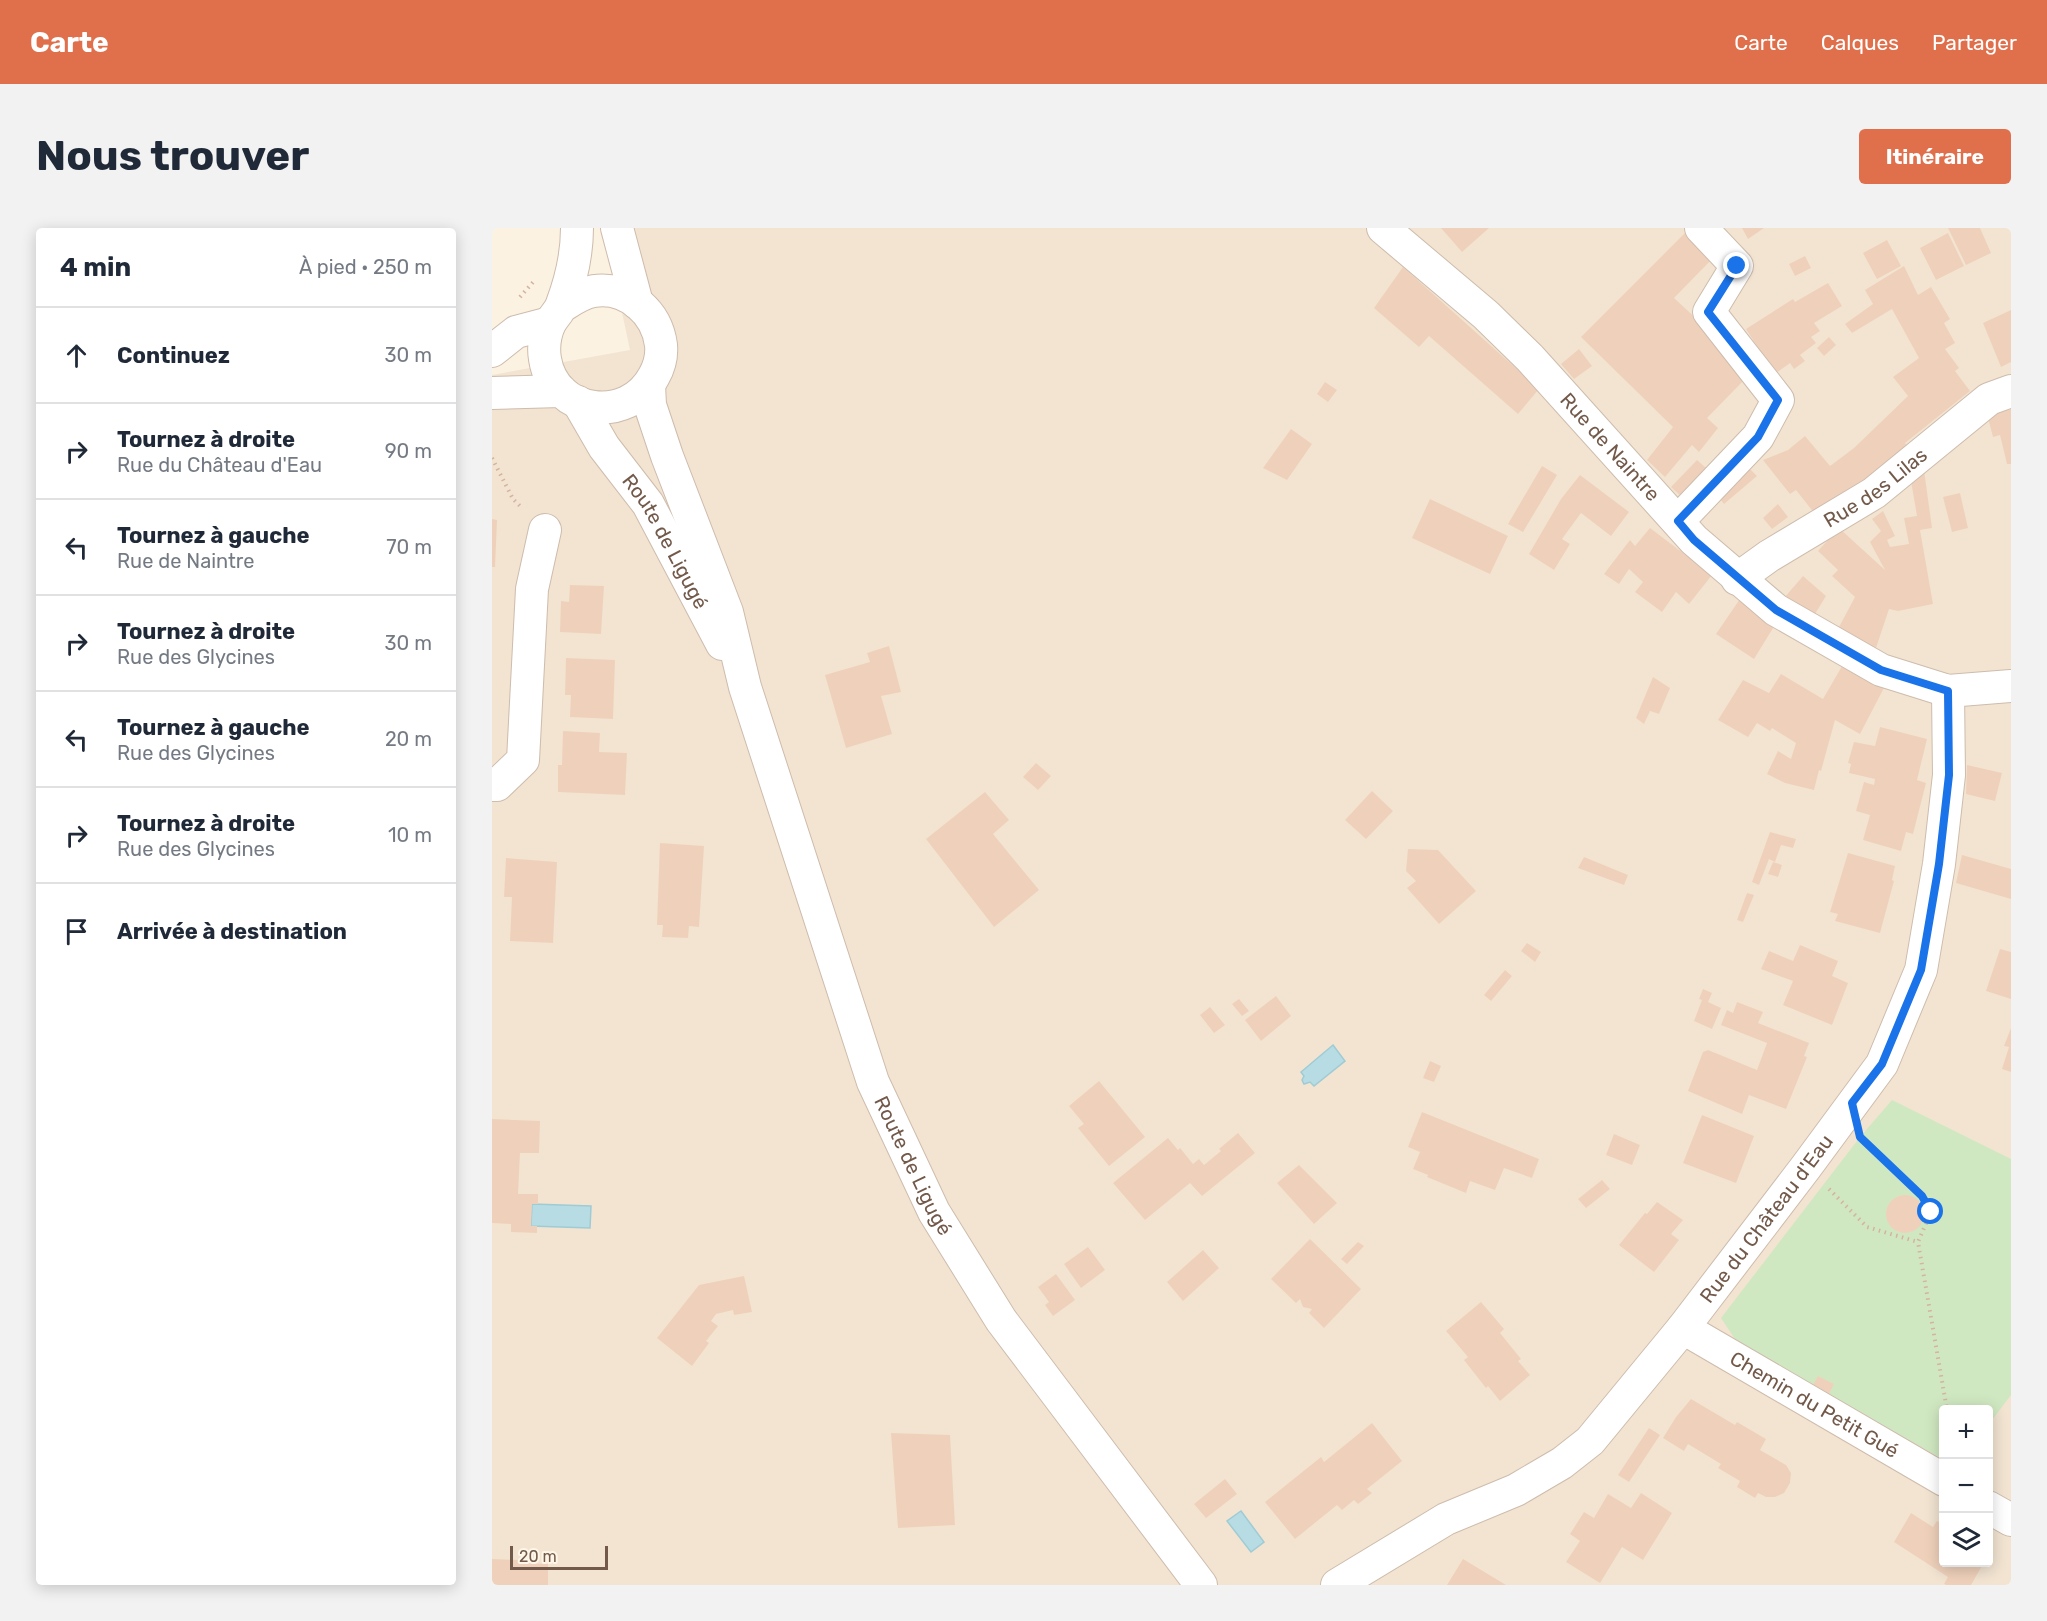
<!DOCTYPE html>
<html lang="fr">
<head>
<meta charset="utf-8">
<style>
	body { margin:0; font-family:Rubik,sans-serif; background:#f2f2f3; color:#1f2937 }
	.controls { position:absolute; right:18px; bottom:18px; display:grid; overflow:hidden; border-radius:6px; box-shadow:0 3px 15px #0003 }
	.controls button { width:54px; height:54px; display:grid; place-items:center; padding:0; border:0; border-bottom:2px solid #e0e1e3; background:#fff; color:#1f2937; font:30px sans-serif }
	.scale { position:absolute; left:18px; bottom:15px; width:98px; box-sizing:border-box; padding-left:6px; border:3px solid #72594a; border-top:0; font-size:16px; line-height:21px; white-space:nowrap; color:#72594a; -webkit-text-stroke:4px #fef6e8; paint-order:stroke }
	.stop { position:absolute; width:18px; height:18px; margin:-14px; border:4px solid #1a73e8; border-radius:50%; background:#fff }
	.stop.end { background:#1a73e8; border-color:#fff; box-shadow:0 2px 6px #0008 }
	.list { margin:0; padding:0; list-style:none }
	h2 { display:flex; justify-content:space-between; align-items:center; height:78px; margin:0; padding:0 24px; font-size:26px }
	h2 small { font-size:20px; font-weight:400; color:#747a83 }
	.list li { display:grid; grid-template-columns:39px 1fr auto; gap:18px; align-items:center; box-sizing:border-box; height:96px; padding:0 24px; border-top:2px solid #e0e1e3 }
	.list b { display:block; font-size:22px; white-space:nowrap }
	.list p { margin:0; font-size:20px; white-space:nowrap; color:#747a83 }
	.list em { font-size:20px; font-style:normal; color:#747a83 }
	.icon { flex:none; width:33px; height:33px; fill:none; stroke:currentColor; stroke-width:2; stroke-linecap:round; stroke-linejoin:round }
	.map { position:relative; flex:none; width:1519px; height:1357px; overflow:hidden; border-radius:6px }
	header { display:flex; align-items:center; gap:36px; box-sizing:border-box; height:84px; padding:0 30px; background:#e0704c; color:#fff }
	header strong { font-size:28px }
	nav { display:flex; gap:33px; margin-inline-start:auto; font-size:21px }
	.intro { display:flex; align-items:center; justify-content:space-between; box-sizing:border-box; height:144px; padding:0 36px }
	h1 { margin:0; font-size:42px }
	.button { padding:15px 27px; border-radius:6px; background:#e0704c; color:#fff; font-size:21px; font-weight:700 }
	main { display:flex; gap:36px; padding:0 36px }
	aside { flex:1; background:#fff; border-radius:6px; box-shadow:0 3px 15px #0003 }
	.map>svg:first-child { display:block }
</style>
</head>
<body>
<header>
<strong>Carte</strong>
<nav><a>Carte</a><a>Calques</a><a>Partager</a></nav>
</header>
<div class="intro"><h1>Nous trouver</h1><a class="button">Itinéraire</a></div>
<main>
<aside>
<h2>4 min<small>À pied · 250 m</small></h2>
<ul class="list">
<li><svg class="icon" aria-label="ahead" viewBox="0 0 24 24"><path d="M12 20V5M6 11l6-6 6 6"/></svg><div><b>Continuez</b></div><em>30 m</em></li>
<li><svg class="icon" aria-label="right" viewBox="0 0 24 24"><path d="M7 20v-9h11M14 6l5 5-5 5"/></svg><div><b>Tournez à droite</b><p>Rue du Château d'Eau</p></div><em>90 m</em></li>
<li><svg class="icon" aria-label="left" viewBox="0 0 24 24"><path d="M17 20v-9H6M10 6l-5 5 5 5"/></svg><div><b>Tournez à gauche</b><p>Rue de Naintre</p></div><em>70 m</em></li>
<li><svg class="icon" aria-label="right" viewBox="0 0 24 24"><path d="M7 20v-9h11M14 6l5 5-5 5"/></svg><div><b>Tournez à droite</b><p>Rue des Glycines</p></div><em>30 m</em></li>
<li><svg class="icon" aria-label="left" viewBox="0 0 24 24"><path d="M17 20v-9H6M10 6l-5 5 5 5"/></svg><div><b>Tournez à gauche</b><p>Rue des Glycines</p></div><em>20 m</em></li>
<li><svg class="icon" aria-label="right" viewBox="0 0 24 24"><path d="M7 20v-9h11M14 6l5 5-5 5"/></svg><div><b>Tournez à droite</b><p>Rue des Glycines</p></div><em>10 m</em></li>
<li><svg class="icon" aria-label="arrive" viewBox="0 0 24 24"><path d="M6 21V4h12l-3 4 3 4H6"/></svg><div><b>Arrivée à destination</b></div></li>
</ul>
</aside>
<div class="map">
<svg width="1519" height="1357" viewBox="0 0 1519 1357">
	<rect width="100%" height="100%" fill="#fbf2e2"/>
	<path fill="#f2e4d1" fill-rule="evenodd" d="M 112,0 L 1519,0 L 1519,1357 L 0,1357 L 0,147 L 138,122 ZM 1452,1182 L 1496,1182 L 1496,1334 L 1452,1334 Z"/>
	<path fill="#d0e8c2" d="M 1400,872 L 1519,931 L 1519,1167 L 1497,1196 L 1496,1182 L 1452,1182 L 1451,1231 L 1253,1126 L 1229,1090 L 1368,909 Z"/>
	<path fill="#b8dce3" stroke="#9fcbd5" stroke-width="1.5" d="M 841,817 L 853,833 L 822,858 L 818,854 L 812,856 L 810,852 L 812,848 L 809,844 Z
		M 40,976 L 99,978 L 98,1000 L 39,998 Z
		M 749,1283 L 772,1314 L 759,1324 L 735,1293 Z"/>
	<path fill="#efd1bb" d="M 949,0 L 997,0 L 970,24 Z
		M 1250,0 L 1272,0 L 1256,11 Z
		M 1456,0 L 1488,0 L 1499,25 L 1474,37 Z
		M 1197,1 L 1224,27 L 1182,70 L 1209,95 L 1257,147 L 1215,190 L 1226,200 L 1207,224 L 1200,217 L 1173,249 L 1155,232 L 1181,199 L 1089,109 Z
		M 1456,5 L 1472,38 L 1444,52 L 1428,20 Z
		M 1395,12 L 1409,38 L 1385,51 L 1371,25 Z
		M 1313,28 L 1319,40 L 1303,48 L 1297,36 Z
		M 1412,38 L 1426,67 L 1439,59 L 1458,91 L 1452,95 L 1463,115 L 1453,121 L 1467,140 L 1463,143 L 1478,163 L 1413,215 L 1417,221 L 1359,266 L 1323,286 L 1304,262 L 1298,266 L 1271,232 L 1296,222 L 1313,208 L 1338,238 L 1362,220 L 1416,168 L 1401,149 L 1427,130 L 1400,81 L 1360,105 L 1353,96 L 1381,76 L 1373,62 Z
		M 911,39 L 1047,161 L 1026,186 L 937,108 L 927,119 L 882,80 Z
		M 1336,55 L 1350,78 L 1322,95 L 1328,103 L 1319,109 L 1324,115 L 1308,127 L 1313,133 L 1302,141 L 1298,135 L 1283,146 L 1254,101 L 1301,71 L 1303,74 Z
		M 1519,82 L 1519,134 L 1509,139 L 1491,95 Z
		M 1337,109 L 1344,117 L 1332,128 L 1325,120 Z
		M 1087,121 L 1100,138 L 1082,151 L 1069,136 Z
		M 833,154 L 845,162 L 836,174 L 825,166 Z
		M 1519,181 L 1519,236 L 1515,236 L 1508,207 L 1501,209 L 1496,190 L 1503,185 Z
		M 799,201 L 820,216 L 795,252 L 771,240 Z
		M 1205,232 L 1221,246 L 1190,269 L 1179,259 Z
		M 1050,238 L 1065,247 L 1031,304 L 1016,296 Z
		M 1256,239 L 1265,248 L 1232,276 L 1224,266 Z
		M 1432,242 L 1440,300 L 1428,302 L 1441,376 L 1406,383 L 1397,381 L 1384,420 L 1347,399 L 1363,369 L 1340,348 L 1346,342 L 1326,323 L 1347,300 L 1393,342 L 1378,314 L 1389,303 L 1380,291 L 1391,283 L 1403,308 L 1395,312 L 1398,319 L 1417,316 L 1412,290 L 1425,288 L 1419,253 Z
		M 1088,247 L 1137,284 L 1119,308 L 1089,285 L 1070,311 L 1078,316 L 1062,342 L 1037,326 L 1069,271 Z
		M 1468,265 L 1476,300 L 1460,304 L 1451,269 Z
		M 938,271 L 1016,308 L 998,346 L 920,310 Z
		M 1286,276 L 1296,289 L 1280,301 L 1271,290 Z
		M 0,291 L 5,292 L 3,339 L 0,339 Z
		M 1158,300 L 1220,347 L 1197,376 L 1184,364 L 1170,384 L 1143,364 L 1151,354 L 1137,341 L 1127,356 L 1112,346 L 1138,312 L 1143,318 Z
		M 1311,348 L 1334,368 L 1323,386 L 1292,370 Z
		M 78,357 L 112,358 L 109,406 L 68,404 L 69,373 L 77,374 Z
		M 1250,368 L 1286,392 L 1262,431 L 1224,406 Z
		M 397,418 L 409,464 L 389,468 L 400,506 L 354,520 L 333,447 L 378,434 L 375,425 Z
		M 74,430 L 123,432 L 121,491 L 78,489 L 79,467 L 73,467 Z
		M 1353,433 L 1394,456 L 1368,506 L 1343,492 L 1329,543 L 1327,542 L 1322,562 L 1293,555 L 1275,546 L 1286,523 L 1299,531 L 1304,515 L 1280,500 L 1278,503 L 1265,495 L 1256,509 L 1226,492 L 1251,452 L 1277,465 L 1289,446 L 1331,471 Z
		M 1161,449 L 1178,460 L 1167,486 L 1158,483 L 1152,496 L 1144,490 Z
		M 1388,499 L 1435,511 L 1425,552 L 1434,555 L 1421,606 L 1414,604 L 1409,623 L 1371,612 L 1378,587 L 1364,583 L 1372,554 L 1382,557 L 1383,551 L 1357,545 L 1359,536 L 1356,535 L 1362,514 L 1383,518 Z
		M 71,503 L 108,505 L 107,524 L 135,525 L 133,567 L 66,564 L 66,537 L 70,537 Z
		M 544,535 L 559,548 L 546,562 L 531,549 Z
		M 1475,537 L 1510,545 L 1503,573 L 1474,566 Z
		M 880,563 L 901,583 L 874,611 L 853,592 Z
		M 493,564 L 517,592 L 501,606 L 547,662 L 502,699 L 434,611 Z
		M 1278,604 L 1304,611 L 1301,620 L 1289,617 L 1283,634 L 1277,631 L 1267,657 L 1260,654 Z
		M 168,615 L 212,618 L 207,699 L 197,698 L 196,710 L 170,709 L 171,697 L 165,697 Z
		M 916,621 L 946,622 L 984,663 L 947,696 L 915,660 L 924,653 L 914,643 Z
		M 1356,625 L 1403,638 L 1400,652 L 1402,653 L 1388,705 L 1343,693 L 1346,686 L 1338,684 Z
		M 1470,627 L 1519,641 L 1519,671 L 1464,655 Z
		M 1092,629 L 1136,647 L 1132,657 L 1086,640 Z
		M 14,630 L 65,634 L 61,715 L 18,713 L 20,669 L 12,669 Z
		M 1281,634 L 1290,637 L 1286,649 L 1276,646 Z
		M 1255,665 L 1262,667 L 1251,694 L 1245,692 Z
		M 1035,715 L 1049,724 L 1043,734 L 1029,723 Z
		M 1308,717 L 1346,733 L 1340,748 L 1356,755 L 1340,797 L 1291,777 L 1301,753 L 1269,741 L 1277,723 L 1301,733 Z
		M 1508,721 L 1519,724 L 1519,771 L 1494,763 Z
		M 1013,742 L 1020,748 L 999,773 L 992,767 Z
		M 1211,761 L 1220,765 L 1216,774 L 1229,780 L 1220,801 L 1202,793 L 1210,772 L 1207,771 Z
		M 784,768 L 799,788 L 769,813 L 753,792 Z
		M 747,771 L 757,783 L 750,788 L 740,776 Z
		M 1245,774 L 1271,784 L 1266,795 L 1317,815 L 1312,828 L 1315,829 L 1294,881 L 1257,867 L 1250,886 L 1196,863 L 1211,824 L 1216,822 L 1265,842 L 1275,815 L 1229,797 L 1235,782 L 1241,785 Z
		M 718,779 L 733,797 L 722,805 L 708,787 Z
		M 1519,800 L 1519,844 L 1510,841 L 1517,819 L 1512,818 Z
		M 938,833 L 949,838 L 942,854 L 931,850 Z
		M 607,853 L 653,909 L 617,938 L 586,900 L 592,896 L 577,878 Z
		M 930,884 L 1047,931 L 1040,950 L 1012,940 L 1003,962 L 978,953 L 974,965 L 935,949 L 936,947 L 921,941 L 928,924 L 916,919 Z
		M 1210,887 L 1262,908 L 1244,955 L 1191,935 Z
		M 0,891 L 48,893 L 47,925 L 28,925 L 26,966 L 46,966 L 46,976 L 40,976 L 39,998 L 45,998 L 45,1005 L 19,1004 L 19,996 L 0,995 Z
		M 746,905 L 763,925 L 710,968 L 698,955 L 653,992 L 621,955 L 676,910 L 686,922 L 688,920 L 701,936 L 707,931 L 712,937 L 729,923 L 727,921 Z
		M 1122,906 L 1148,917 L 1140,937 L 1114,927 Z
		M 807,937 L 845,975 L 822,996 L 785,955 Z
		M 1110,952 L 1118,961 L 1094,980 L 1086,971 Z
		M1394 986a19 19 0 1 1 38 0a19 19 0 1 1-38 0Z
		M 1165,974 L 1191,992 L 1179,1006 L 1187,1012 L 1162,1044 L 1127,1017 L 1153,985 L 1155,986 Z
		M 818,1011 L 869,1061 L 832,1100 L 817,1085 L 820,1081 L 811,1079 L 808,1071 L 804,1075 L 779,1051 Z
		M 866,1014 L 872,1018 L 855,1036 L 849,1031 Z
		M 596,1019 L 613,1042 L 589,1060 L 572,1036 Z
		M 711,1022 L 727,1040 L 691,1073 L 675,1054 Z
		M 564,1046 L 583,1072 L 561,1088 L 553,1077 L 557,1074 L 546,1059 Z
		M 252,1048 L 260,1084 L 242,1087 L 241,1082 L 224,1086 L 219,1093 L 226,1098 L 214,1113 L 217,1115 L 200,1138 L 165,1110 L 207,1057 Z
		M 989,1074 L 1012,1101 L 1008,1105 L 1029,1131 L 1026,1133 L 1038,1147 L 1008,1173 L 996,1158 L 994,1160 L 972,1132 L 976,1129 L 954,1103 Z
		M 1326,1148 L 1342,1156 L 1337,1166 L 1321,1157 Z
		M 1199,1171 L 1243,1197 L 1245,1194 L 1274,1211 L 1268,1222 L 1294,1237 L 1299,1245 L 1298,1255 L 1292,1265 L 1283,1269 L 1274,1269 L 1266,1265 L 1263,1270 L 1245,1259 L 1248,1253 L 1226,1240 L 1229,1236 L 1196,1216 L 1192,1223 L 1171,1210 L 1184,1189 Z
		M 880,1195 L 910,1233 L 875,1261 L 880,1265 L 866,1276 L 862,1272 L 850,1282 L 845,1277 L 803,1311 L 773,1274 L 829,1229 L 832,1234 Z
		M 1157,1200 L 1168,1207 L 1137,1254 L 1126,1247 Z
		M 399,1205 L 458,1207 L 463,1297 L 406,1300 Z
		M 733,1251 L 745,1266 L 714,1290 L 702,1276 Z
		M 1149,1265 L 1180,1285 L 1151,1332 L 1130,1319 L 1108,1355 L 1074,1334 L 1088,1313 L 1078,1306 L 1092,1284 L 1102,1290 L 1116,1266 L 1139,1280 Z
		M 1419,1285 L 1441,1299 L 1445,1293 L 1452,1297 L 1452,1335 L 1488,1335 L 1491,1336 L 1479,1357 L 1454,1357 L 1452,1356 L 1456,1349 L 1402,1314 Z
		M 0,1331 L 27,1332 L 27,1335 L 56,1336 L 56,1357 L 0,1357 Z
		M 971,1331 L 1014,1357 L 955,1357 Z"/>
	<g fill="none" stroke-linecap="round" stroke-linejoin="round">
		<defs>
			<g id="minor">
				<path d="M 125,0 L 145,75"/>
				<path id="s1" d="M 891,0 L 994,87 L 1038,130 L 1202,312 L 1284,382 L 1389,442 L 1456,463 L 1519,458"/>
				<path d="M 69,79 C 80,72 89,65 102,63 C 136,58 165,85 169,117 C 170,127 167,139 162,148 C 136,197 62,187 53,131 C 51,119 53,106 58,95 C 62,88 68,83 70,76 C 79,52 85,26 85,0"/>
				<path d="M 0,123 L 24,104 L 58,95"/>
				<path id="s2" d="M 157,157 L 158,177 L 175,228 L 235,384 L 253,459 L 381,854 L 442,984 L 509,1092 L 709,1357"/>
				<path d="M 0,165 L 69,163"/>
				<path id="s3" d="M 86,174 L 112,219 L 156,276 L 230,416"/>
				<path d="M 1186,293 L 1266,209 L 1286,172 L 1217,84 L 1245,38 L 1209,0"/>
				<path id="s4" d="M 1245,351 L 1277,328 L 1382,265 L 1497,171 L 1519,163"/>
				<path d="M 0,557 L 5,557 L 31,532 L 40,361 L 53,302"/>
				<path id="s5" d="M 1191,1100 L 1452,1252"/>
				<path d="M 1496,1279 L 1519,1292"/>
				<path id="s6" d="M 845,1357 L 954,1291 L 1024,1262 L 1070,1235 L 1098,1213 L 1191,1100 L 1314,939 L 1390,836 L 1429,742 L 1447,636 L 1457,547 L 1456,463"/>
			</g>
		</defs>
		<use href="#minor" stroke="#cebcad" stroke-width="34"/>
		<path stroke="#d4b49f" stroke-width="4" stroke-dasharray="1.5 4.5" stroke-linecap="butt" d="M 28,69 L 43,52
			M 0,230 L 21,271 L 30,280
			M 1373,915 L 1430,968 L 1439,984 L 1426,1014 L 1455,1182
			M 1337,961 L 1375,999 L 1426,1014"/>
		<use href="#minor" stroke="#fff" stroke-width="32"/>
	</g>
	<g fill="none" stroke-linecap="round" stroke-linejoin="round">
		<path stroke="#1a73e8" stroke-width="8" d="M 1245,38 L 1216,84 L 1286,172 L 1266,209 L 1186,293 L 1202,312 L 1284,382 L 1389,442 L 1456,463 L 1457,547 L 1447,636 L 1429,742 L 1390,836 L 1360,875 L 1368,909 L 1430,968 L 1439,984"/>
	</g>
	<g text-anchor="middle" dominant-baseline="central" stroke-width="6" stroke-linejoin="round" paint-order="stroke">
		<g font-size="20" fill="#72594a" stroke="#fef6e8">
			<text stroke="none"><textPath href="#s1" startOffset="316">Rue de Naintre</textPath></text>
			<text stroke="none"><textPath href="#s4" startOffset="166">Rue des Lilas</textPath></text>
			<text stroke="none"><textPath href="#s3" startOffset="165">Route de Ligugé</textPath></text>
			<text stroke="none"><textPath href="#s2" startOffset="826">Route de Ligugé</textPath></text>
			<text stroke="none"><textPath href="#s6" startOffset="576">Rue du Château d'Eau</textPath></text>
			<text stroke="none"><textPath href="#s5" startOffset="152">Chemin du Petit Gué</textPath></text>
		</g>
	</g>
</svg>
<div class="controls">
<button>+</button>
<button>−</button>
<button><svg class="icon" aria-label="layers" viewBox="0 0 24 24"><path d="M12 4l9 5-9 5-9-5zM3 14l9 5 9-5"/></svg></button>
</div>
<div class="scale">20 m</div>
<div class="stop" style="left:1439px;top:984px"></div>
<div class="stop end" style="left:1245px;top:38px"></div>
</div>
</main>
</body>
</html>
